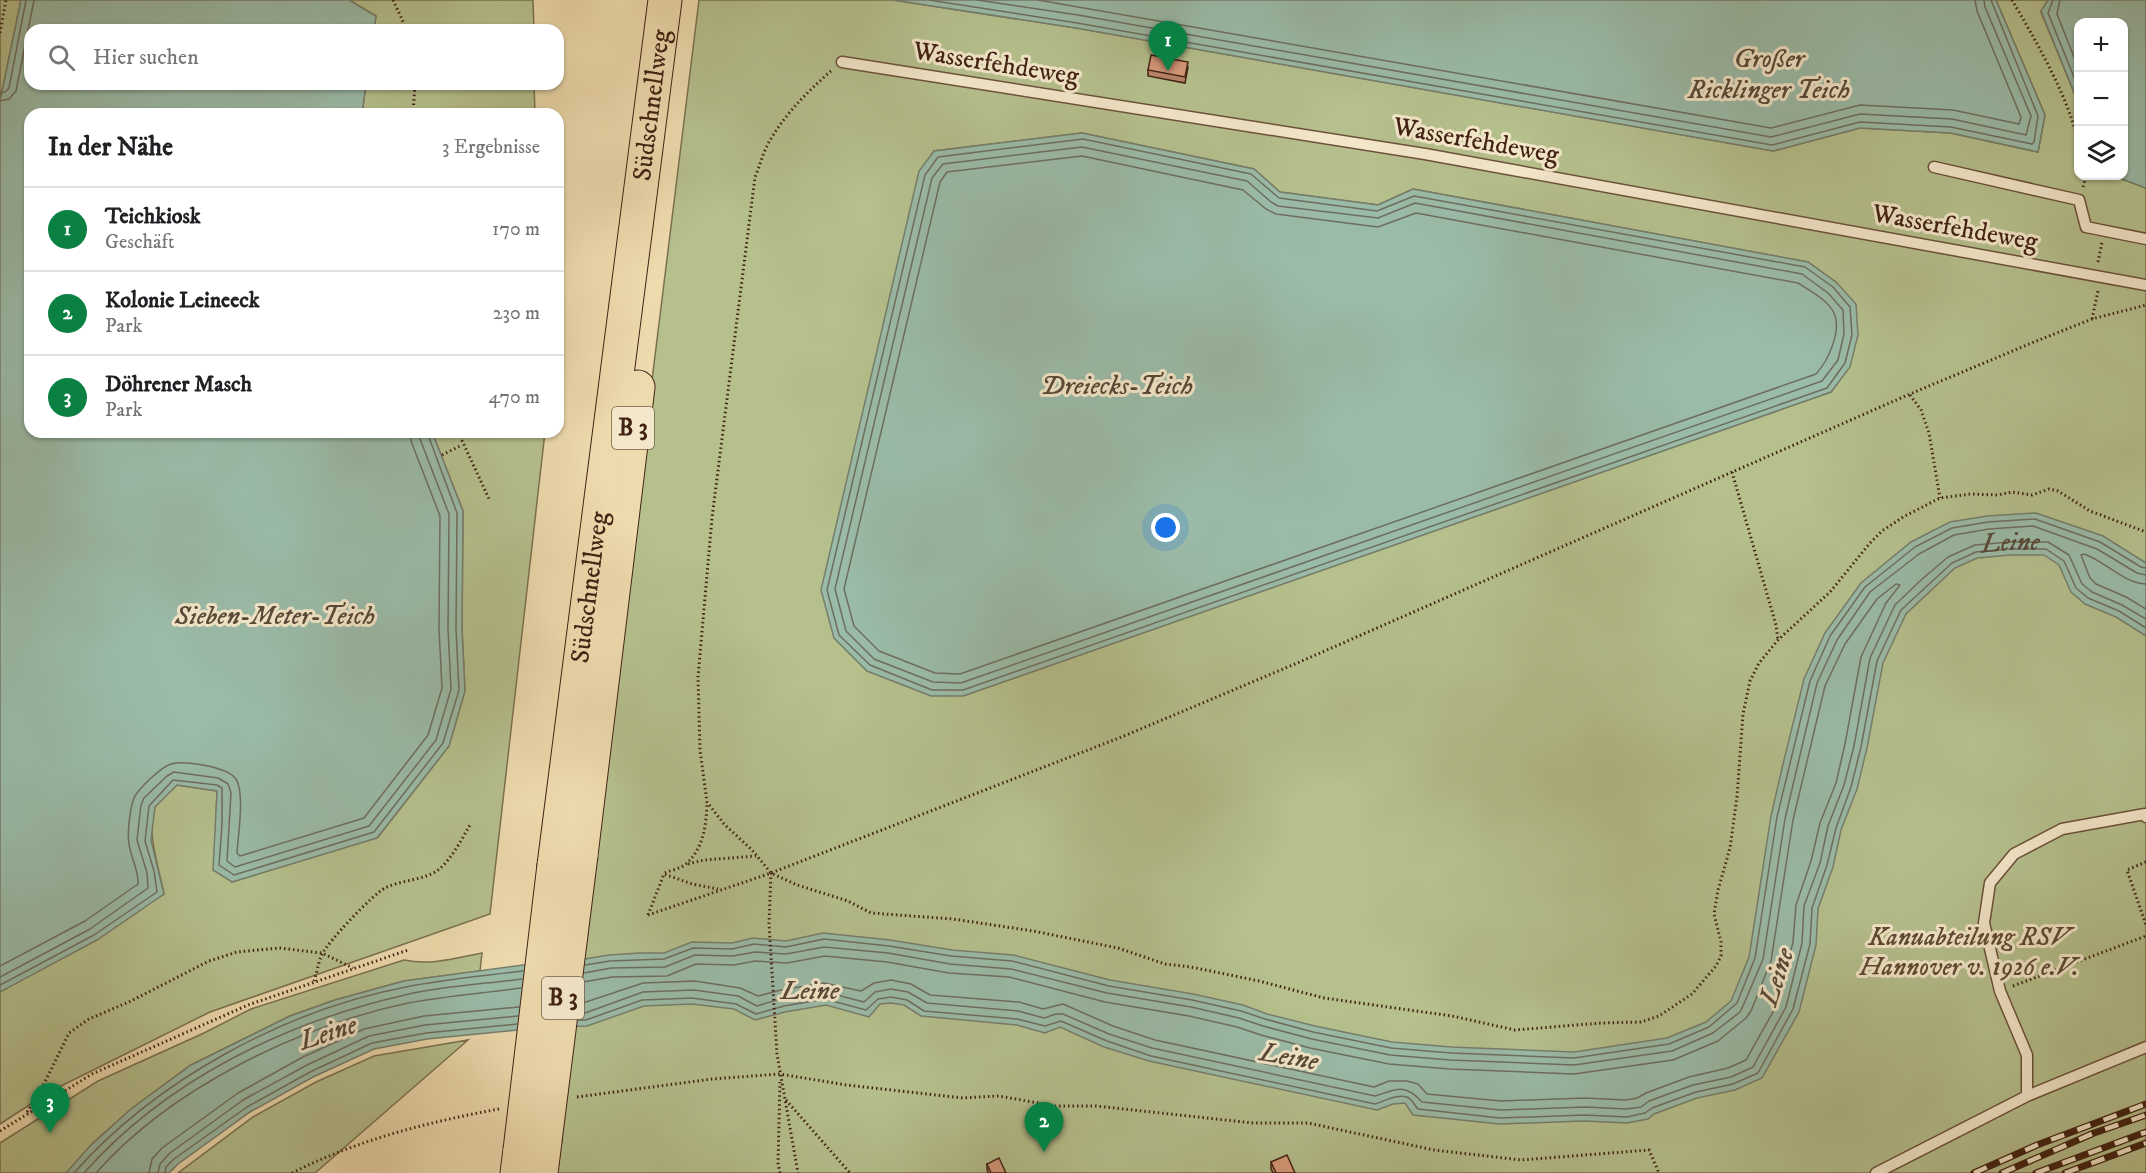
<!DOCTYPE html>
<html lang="de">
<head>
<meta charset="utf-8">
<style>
	body { margin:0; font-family:"IM FELL DW Pica",serif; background:#f2f2f2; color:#202124 }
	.controls { position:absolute; right:18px; top:18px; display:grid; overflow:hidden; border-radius:12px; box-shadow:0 2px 4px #0004 }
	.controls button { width:54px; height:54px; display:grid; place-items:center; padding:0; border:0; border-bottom:2px solid #e0e0e0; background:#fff; color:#202124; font:30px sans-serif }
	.you { position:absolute; left:1166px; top:528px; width:21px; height:21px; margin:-15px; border:4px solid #fff; border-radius:50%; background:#1a73e8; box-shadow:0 0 0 9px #1a73e833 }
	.badge { display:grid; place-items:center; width:39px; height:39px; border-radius:50%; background:#0b8043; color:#fff; font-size:20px; font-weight:700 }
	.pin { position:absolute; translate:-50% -50px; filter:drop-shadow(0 2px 3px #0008) }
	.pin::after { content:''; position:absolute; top:32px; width:21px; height:18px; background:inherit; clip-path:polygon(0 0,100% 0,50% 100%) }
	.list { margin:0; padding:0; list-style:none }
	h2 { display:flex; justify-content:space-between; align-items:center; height:78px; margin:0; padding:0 24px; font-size:26px }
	h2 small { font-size:20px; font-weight:400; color:#757577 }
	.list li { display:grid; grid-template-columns:39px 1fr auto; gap:18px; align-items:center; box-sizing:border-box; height:84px; padding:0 24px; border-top:2px solid #e0e0e0 }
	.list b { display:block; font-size:22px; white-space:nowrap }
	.list p { margin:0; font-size:20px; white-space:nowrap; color:#757577 }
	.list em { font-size:20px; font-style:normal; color:#757577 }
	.icon { flex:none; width:33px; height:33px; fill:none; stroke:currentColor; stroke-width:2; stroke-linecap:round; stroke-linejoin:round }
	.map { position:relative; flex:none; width:2146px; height:1173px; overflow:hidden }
	.search { position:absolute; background:#fff; box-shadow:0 2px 4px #0004; left:24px; top:24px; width:540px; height:66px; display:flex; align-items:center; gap:15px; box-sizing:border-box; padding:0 21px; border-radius:18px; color:#757577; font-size:22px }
	.panel { position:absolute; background:#fff; box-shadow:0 2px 4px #0004; left:24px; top:108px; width:540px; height:330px; border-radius:18px }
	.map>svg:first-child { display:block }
</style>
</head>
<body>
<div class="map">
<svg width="2146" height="1173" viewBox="0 0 2146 1173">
	<rect width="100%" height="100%" fill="#eddaad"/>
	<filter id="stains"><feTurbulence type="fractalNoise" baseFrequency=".00333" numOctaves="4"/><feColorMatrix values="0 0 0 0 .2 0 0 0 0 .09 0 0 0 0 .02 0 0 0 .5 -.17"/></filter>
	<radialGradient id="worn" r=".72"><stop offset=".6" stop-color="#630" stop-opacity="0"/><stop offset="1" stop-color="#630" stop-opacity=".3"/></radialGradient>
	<path fill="#b5c08d" stroke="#7b7150" stroke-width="1.5" fill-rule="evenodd" d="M 0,0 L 21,0 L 0,101 Z
		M 349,0 L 533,0 L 534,30 L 374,30 L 376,16 Z
		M 699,0 L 893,0 L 1076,28 L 1773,151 L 1860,128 L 1951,133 L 2038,152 L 2045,115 L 1996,0 L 2048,0 L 2041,12 L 2078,102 L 2078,176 L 2114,176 L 2146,188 L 2146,1173 L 554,1173 ZM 1082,133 L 1254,169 L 1280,192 L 1378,205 L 1413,189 L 1808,262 L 1837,283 L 1850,366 L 1831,392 L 963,696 L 934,151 Z
		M 366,84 L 534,84 L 535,114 L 362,114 Z
		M 432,432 L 545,432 L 490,914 L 210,1012 L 51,1091 L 0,1124 L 0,992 L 164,894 C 160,872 144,824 156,805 C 161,798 170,792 177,785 L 217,791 L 216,824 L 232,882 L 378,837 L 449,746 L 465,691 L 462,629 L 463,511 Z
		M 482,953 L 480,971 L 404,981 L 335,1000 L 290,1016 L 191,1065 L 131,1109 L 93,1143 L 67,1173 L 0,1173 L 0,1143 L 98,1081 L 204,1033 L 251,1009 L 404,960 C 430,966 456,958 482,953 Z
		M 468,1040 L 315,1173 L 178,1173 L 253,1117 L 316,1082 L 374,1056 Z"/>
	<path fill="#9abba8" stroke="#767e6c" stroke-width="1.5" d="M 21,0 L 349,0 L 376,16 L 374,30 L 30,30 L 30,84 L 366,84 L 362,114 L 30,114 L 30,432 L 432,432 L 463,511 L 462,629 L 465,691 L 449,746 L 377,838 L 232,882 L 213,870 L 217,791 L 177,785 L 155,807 L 151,840 L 164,894 L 97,940 L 0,992 L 0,101 Z
		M 893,0 L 1996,0 L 2045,115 L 2038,152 L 1951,133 L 1860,128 L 1773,151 L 1076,28 Z
		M 2048,0 L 2146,0 L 2146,188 L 2114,176 L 2124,176 L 2124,22 L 2078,22 L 2078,102 L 2041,11 Z
		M 1082,133 L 1254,169 L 1280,192 L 1378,205 L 1413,189 L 1808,262 L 1837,283 L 1856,304 L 1858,335 L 1850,367 L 1831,392 L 963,696 L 931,696 L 867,671 L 834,638 L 821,590 L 919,171 L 934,151 Z
		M 2036,513 L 2103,536 L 2146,563 L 2146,636 L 2116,617 L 2085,604 L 2071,592 L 2059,565 L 2044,555 L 2011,555 L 1977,558 L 1955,568 L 1906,614 L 1883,663 L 1867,748 L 1857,789 L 1841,830 L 1833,867 L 1818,909 L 1816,945 L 1799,1012 L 1762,1078 L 1735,1090 L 1697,1098 L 1654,1114 L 1648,1119 L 1627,1123 L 1584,1121 L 1500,1124 L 1413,1115 L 1405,1103 L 1393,1104 L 1377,1110 L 1149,1061 L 1104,1047 L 1060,1027 L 1045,1033 L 1017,1025 L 921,1016 L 904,1005 L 891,1003 L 880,1004 L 869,1017 L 826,1005 L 785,1012 L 755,1020 L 734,1009 L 692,1004 L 644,1006 L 587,1026 L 548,1027 L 427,1039 L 374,1049 L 313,1077 L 250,1112 L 178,1164 L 169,1173 L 66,1173 L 90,1146 L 131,1109 L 191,1065 L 290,1016 L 335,1000 L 404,981 L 560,960 L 585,959 L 609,955 L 640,953 L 664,953 L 692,942 L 732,943 L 753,938 L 786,941 L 823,933 L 890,940 L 952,950 L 1013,955 L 1110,980 L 1193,994 L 1243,1005 L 1267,1014 L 1315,1026 L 1392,1042 L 1451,1047 L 1574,1052 L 1667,1038 L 1706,1022 L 1731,1001 L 1749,957 L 1771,816 L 1783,764 L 1804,679 L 1825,633 L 1861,583 L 1911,542 L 1950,522 L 1987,516 Z"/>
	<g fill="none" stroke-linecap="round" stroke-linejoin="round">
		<g stroke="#6e6e5e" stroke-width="1.5">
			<path d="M 929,0 L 1077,23 L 1772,145 L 1860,122 L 1951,127 L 2032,144 L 2034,142 L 2038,116 L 1991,0"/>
			<path d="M 977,0 L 1078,15 L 1771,137 L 1860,114 L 1952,119 L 2026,135 L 2031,116 L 1985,7 L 1984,0"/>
			<path d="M 1038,0 L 1771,128 L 1860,105 L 1953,110 L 2019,124 L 2021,117 L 1977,11 L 1975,0"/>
			<path d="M 2053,0 L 2048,13 L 2078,87"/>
			<path d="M 2060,0 L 2057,14 L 2078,67"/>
			<path d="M 0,93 L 5,92 L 9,88 L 26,0"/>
			<path d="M 0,101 L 9,99 L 16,91 L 34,0"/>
			<path d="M 1083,139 L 1251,174 L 1279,198 L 1377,211 L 1414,196 L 1805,267 L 1833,287 L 1850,307 L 1852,335 L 1845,363 L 1827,388 L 963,690 L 932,690 L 870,665 L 839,635 L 827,590 L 925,175 L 938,157 Z"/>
			<path d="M 1082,147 L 1247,181 L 1271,202 L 1278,206 L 1378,218 L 1415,203 L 1802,274 L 1828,293 L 1843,310 L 1844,334 L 1838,360 L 1822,381 L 961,683 L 933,682 L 874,659 L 846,631 L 835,589 L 932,178 L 943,164 Z"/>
			<path d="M 1082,156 L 1243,190 L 1266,209 L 1276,214 L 1378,227 L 1416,213 L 1798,283 C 1809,290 1828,300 1834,313 C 1842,331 1828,361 1816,374 L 960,674 L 935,673 L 879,651 L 854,626 L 844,589 L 940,182 L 947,172 Z"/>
			<path d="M 2146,584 C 2123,583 2105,561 2084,554 L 2081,555 L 2090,578 L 2096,584 L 2126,597 L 2146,609"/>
			<path d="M 585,965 L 610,961 L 664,959 L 693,948 L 732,949 L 754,944 L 786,947 L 824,939 L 889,946 L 951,956 L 1012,961 L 1109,986 L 1192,1000 L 1241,1011 L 1265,1019 L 1313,1032 L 1391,1048 L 1451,1053 L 1574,1058 L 1669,1044 L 1709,1027 L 1737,1003 L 1755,958 L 1777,817 L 1810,681 L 1830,636 L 1865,587 L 1915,547 L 1952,528 L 1988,522 L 2035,519 L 2100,542 L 2141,567 L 2146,568"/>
			<path d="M 0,966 L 85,921 L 138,884 C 139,871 131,858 129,844 C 127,834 130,808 134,798 C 138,789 161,767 171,764 C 184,760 228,767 236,779 C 245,794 238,835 237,853 L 240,856 L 364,818 L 428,735 L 442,688 L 439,629 L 440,516 L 411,441 L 410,432"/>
			<path d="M 584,973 L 611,968 L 665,967 L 695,955 L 733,956 L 755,952 L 786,954 L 824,947 L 888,953 L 950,964 L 1011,969 L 1107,993 L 1191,1007 L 1239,1018 L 1263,1026 L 1312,1039 L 1390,1055 L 1450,1060 L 1574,1065 L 1672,1051 L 1713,1033 L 1740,1012 L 1743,1006 L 1763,959 L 1785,819 L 1817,683 L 1837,640 L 1870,592 L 1919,554 L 1954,535 L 1989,529 L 2033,526 L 2097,549 L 2137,573 L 2146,575"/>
			<path d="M 0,977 L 90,929 L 148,888 L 147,873 L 137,840 L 141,805 L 144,798 L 167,776 L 174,772 L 218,778 L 228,784 L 231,793 L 227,861 L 235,867 L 369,826 L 436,740 L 451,689 L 448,629 L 449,514 L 420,439 L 419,432"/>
			<path d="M 0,985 L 94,935 L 157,892 L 154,871 L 145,841 L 149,806 L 173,780 L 217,785 L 222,788 L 222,824 L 219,865 L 234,875 L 374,832 L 443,743 L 459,690 L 456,629 L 457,513 L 427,432"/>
			<path d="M 580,1004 L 643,983 L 695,981 L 740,988 L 758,996 L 781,990 L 824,983 L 861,991 L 874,983 L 891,980 L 911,984 L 930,995 L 1019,1002 L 1043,1009 L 1063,1004 L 1113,1026 L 1155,1040 L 1374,1087 L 1389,1081 L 1407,1081 L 1418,1084 L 1427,1094 L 1501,1101 L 1585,1098 L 1626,1100 L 1637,1098 L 1646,1093 L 1689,1077 L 1728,1068 L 1746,1060 L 1778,1003 L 1793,942 L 1796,905 L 1811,861 L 1820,823 L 1836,783 L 1845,744 L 1861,657 L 1886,603 L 1900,585 L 1896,584 L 1877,599 L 1845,644 L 1825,686 L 1793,820 L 1771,961 L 1751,1011 L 1746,1018 L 1718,1041 L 1673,1060 L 1574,1074 L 1450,1069 L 1389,1064 L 1310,1048 L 1261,1035 L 1237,1027 L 1189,1016 L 1105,1002 L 1009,977 L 949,973 L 887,962 L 825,956 L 787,963 L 755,961 L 734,965 L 696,964 L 667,976 L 612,977 L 583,982"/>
			<path id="s1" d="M 579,1013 L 585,1013 L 643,992 L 694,990 L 738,996 L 757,1006 L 783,998 L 825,992 L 864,1002 L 875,992 L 891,989 L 908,992 L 927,1003 L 1018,1011 L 1044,1018 L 1056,1014 L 1063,1014 L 1109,1034 L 1152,1048 L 1375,1096 C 1397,1089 1405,1083 1422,1102 L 1501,1110 L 1585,1107 L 1626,1109 L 1641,1107 L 1649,1101 L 1693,1085 L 1731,1077 L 1753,1067 L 1786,1007 L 1802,943 L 1804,906 L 1820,863 L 1828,826 L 1844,785 L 1854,746 L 1870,658 L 1895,605 L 1921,580 L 1948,557 L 1975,545 L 2010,542 L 2048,542 L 2069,555 L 2082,584 L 2092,592 L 2122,605 L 2146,619"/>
			<path d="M 578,1020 L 586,1020 L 642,1000 L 692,998 L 736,1004 L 756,1014 L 784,1006 L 825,999 L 866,1010 L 878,999 L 891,997 L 907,1000 L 924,1011 L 1017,1019 L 1045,1026 L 1061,1021 L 1107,1041 L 1151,1056 L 1375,1104 C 1385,1101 1397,1094 1407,1097 C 1412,1099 1415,1106 1418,1109 L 1500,1118 L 1584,1115 L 1627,1117 L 1645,1113 L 1652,1108 L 1696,1092 L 1733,1084 L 1758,1073 L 1793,1009 L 1810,944 L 1812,908 L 1827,865 L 1836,828 L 1851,787 L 1861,747 L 1877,661 L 1901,610 L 1952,563 L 1976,552 L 2010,549 L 2046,549 L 2064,561 L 2076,588 L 2088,598 L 2119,611 L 2146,628"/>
			<path d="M 74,1173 C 156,1080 285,1010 406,987 C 444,979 484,976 523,971"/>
			<path d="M 84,1173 C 166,1080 286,1022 405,995 C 443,986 484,984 522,979"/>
			<path d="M 96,1173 C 171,1088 299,1026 408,1003 C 445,996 484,993 521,988"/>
			<path d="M 149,1173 L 152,1159 L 162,1148 L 238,1093 L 303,1057 L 364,1029 L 424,1016 L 519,1007"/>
			<path d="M 158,1173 L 160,1164 L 170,1153 L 243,1100 L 307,1065 L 369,1036 L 425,1025 L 518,1016"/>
			<path d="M 165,1173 L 166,1167 L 174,1159 L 247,1107 L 310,1072 L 372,1043 L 426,1033 L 517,1024"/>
		</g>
		<defs>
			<path id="service" d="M 842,62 L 1425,154 L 2146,285
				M 1934,167 L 2079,200 L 2086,227 L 2146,239
				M 2027,1096 L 2146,1047
				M 1876,1173 L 2027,1096 L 2027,1055 L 2000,991 L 1984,923 L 1990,883 L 2014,854 L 2062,829 L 2145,814 L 2146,817"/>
			<g id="trunk">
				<path d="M 581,855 L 638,387"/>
				<path id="s2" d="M 554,865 L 665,0"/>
				<path d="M 517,1173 L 520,1150"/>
				<path d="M 541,1173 L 545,1141"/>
			</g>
		</defs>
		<use href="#service" stroke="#6c503a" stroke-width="13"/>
		<use href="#trunk" stroke="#412213" stroke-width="35"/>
		<path stroke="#412213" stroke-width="3" stroke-dasharray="1.5 3" stroke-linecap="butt" d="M 393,0 L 407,30
			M 2012,0 C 2035,39 2068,96 2078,141
			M 0,33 L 6,0
			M 831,71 C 807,92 785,114 769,142 C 763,153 760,165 755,177 L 712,518 L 698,677 L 700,750 L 707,802 L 724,824 L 752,850 L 771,873 L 797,885 L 848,901 L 871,913 L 953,919 L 1033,931 L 1118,948 L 1165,964 L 1191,967 L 1259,981 L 1324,998 L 1452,1016 L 1515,1030 L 1601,1023 L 1641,1022 L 1659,1016 L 1692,994 L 1716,966 L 1721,956 L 1721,942 L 1714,914 L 1718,890 L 1730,848 L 1737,797 L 1743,714 L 1750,681 L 1759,663 L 1778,640 L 1830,592 L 1870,543 L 1882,531 L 1903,517 L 1940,498 L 1971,494 L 1998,495 L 2012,492 L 2032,495 L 2049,489 L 2058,491 L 2090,511 L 2146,532
			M 413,114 L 415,84
			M 2083,187 L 2086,176
			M 2098,262 L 2102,242
			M 2092,319 L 2098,291
			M 1910,395 L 1921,410 L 1929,433 L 1940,498
			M 458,432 L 490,501
			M 442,455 L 462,445
			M 1732,472 L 1776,625 L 1778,640
			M 2146,862 L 2127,870 L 2146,925
			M 688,864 L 704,860 L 756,856
			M 665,873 C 672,870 682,868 687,863 C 704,847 706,825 707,804
			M 771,873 L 769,923 L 777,1054 L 798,1173
			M 648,915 L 771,873 L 1124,736 L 1295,664 L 1910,394 L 2034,342 L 2092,319 L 2146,305
			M 648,915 L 664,874 L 692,884 L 718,889
			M 314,981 C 317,973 318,963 322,954 C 328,942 373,894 385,888 C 401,880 425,880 438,870 C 452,859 461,840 470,825
			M 2013,986 L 2146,936
			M 577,1097 L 712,1079 L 780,1074 L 846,1085 L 963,1098 L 999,1096 L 1055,1106 L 1096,1106 L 1253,1123 L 1308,1123 L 1434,1150 L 1521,1160 L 1649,1150 L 1659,1173
			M 786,1100 L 850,1173
			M 27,1112 L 41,1090 L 69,1033 L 89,1019 L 131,1001 L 209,961 L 237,952 L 279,948 L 322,953 L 353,968
			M 0,1131 L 92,1074 L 248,1005 L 408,950
			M 292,1173 C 357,1140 428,1122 499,1109
			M 780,1173 L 778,1163 L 780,1082"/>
		<use href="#service" stroke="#f3e7ca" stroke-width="10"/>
		<use href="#trunk" stroke="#eddaad" stroke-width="33"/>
		<defs>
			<path id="rail" d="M 1974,1173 L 2037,1145 L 2146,1104
				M 2002,1173 L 2094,1133 L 2146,1115
				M 2036,1173 L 2146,1132
				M 2065,1173 L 2146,1143"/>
		</defs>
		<use href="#rail" stroke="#412213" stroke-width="7"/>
		<use href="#rail" stroke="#f3e7ca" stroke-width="4.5" stroke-dasharray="14" stroke-linecap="butt"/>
		<defs>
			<path id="trunk-bridge" d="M 545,1141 L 581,855
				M 520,1150 L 554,865"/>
		</defs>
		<use href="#trunk-bridge" stroke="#412213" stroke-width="35" stroke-linecap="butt"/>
		<use href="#trunk-bridge" stroke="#eddaad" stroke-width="33"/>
	</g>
	<path fill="#b98469" stroke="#412213" stroke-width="1.5" d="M 1188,67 L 1185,83 L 1148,76 L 1148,70 Z
		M 1271,1162 L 1295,1173 L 1273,1173 L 1271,1169 Z
		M 987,1164 L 1006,1173 L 988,1173 L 987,1169 Z"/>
	<path fill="#d7997a" stroke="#412213" stroke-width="1.5" d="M 1151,55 L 1188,62 L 1185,77 L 1148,70 Z
		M 1287,1155 L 1295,1173 L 1276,1173 L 1271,1162 Z
		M 999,1158 L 1006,1173 L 991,1173 L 987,1164 Z"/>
	<g text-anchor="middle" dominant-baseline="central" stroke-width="6" stroke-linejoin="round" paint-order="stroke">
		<g fill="#f3e7ca" stroke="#765d4a" stroke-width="1.5">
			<rect x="612" y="407" width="42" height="42" rx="4.5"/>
			<rect x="542" y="977" width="42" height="42" rx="4.5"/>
		</g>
		<g font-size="24" font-weight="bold" fill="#412213">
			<text x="633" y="428">B 3</text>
			<text x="563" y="998">B 3</text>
		</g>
		<g font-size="26" fill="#412213" stroke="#f3e7ca">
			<text transform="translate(996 64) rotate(9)">Wasserfehdeweg</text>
			<text stroke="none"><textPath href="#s2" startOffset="766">Südschnellweg</textPath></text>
			<text transform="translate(1476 141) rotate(10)">Wasserfehdeweg</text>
			<text transform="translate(1955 228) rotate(10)">Wasserfehdeweg</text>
			<text stroke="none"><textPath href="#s2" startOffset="280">Südschnellweg</textPath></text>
		</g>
		<g font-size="26" font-style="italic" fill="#5e4a32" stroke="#f3e7ca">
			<text x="1969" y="937">Kanuabteilung RSV<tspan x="1969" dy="30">Hannover v. 1926 e.V.</tspan></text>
		</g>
		<g font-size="27" font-style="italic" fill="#574838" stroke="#f3e7ca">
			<text x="1769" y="59">Großer<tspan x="1769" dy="31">Ricklinger Teich</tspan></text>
			<text x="1117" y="386">Dreiecks-Teich</text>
			<text stroke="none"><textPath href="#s1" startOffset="1842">Leine</textPath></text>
			<text x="275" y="616">Sieben-Meter-Teich</text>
			<text transform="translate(1777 977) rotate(-72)">Leine</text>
			<text x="810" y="991">Leine</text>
			<text transform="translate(328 1033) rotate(-18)">Leine</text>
			<text transform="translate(1289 1057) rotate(10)">Leine</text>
		</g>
	</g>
	<rect width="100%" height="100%" filter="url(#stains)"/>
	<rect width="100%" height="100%" fill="url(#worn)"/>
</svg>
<div class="controls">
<button>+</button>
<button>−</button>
<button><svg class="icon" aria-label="layers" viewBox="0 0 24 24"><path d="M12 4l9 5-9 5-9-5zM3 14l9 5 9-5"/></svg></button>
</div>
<div class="you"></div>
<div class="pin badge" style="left:1168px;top:71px">1</div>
<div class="pin badge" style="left:1044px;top:1152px">2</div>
<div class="pin badge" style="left:50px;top:1133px">3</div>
<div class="search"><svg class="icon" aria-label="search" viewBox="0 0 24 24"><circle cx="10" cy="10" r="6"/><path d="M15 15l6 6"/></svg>Hier suchen</div>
<section class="panel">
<h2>In der Nähe<small>3 Ergebnisse</small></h2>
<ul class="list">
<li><span class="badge">1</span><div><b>Teichkiosk</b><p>Geschäft</p></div><em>170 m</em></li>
<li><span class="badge">2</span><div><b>Kolonie Leineeck</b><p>Park</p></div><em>230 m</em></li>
<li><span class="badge">3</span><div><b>Döhrener Masch</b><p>Park</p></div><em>470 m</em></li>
</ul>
</section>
</div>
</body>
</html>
